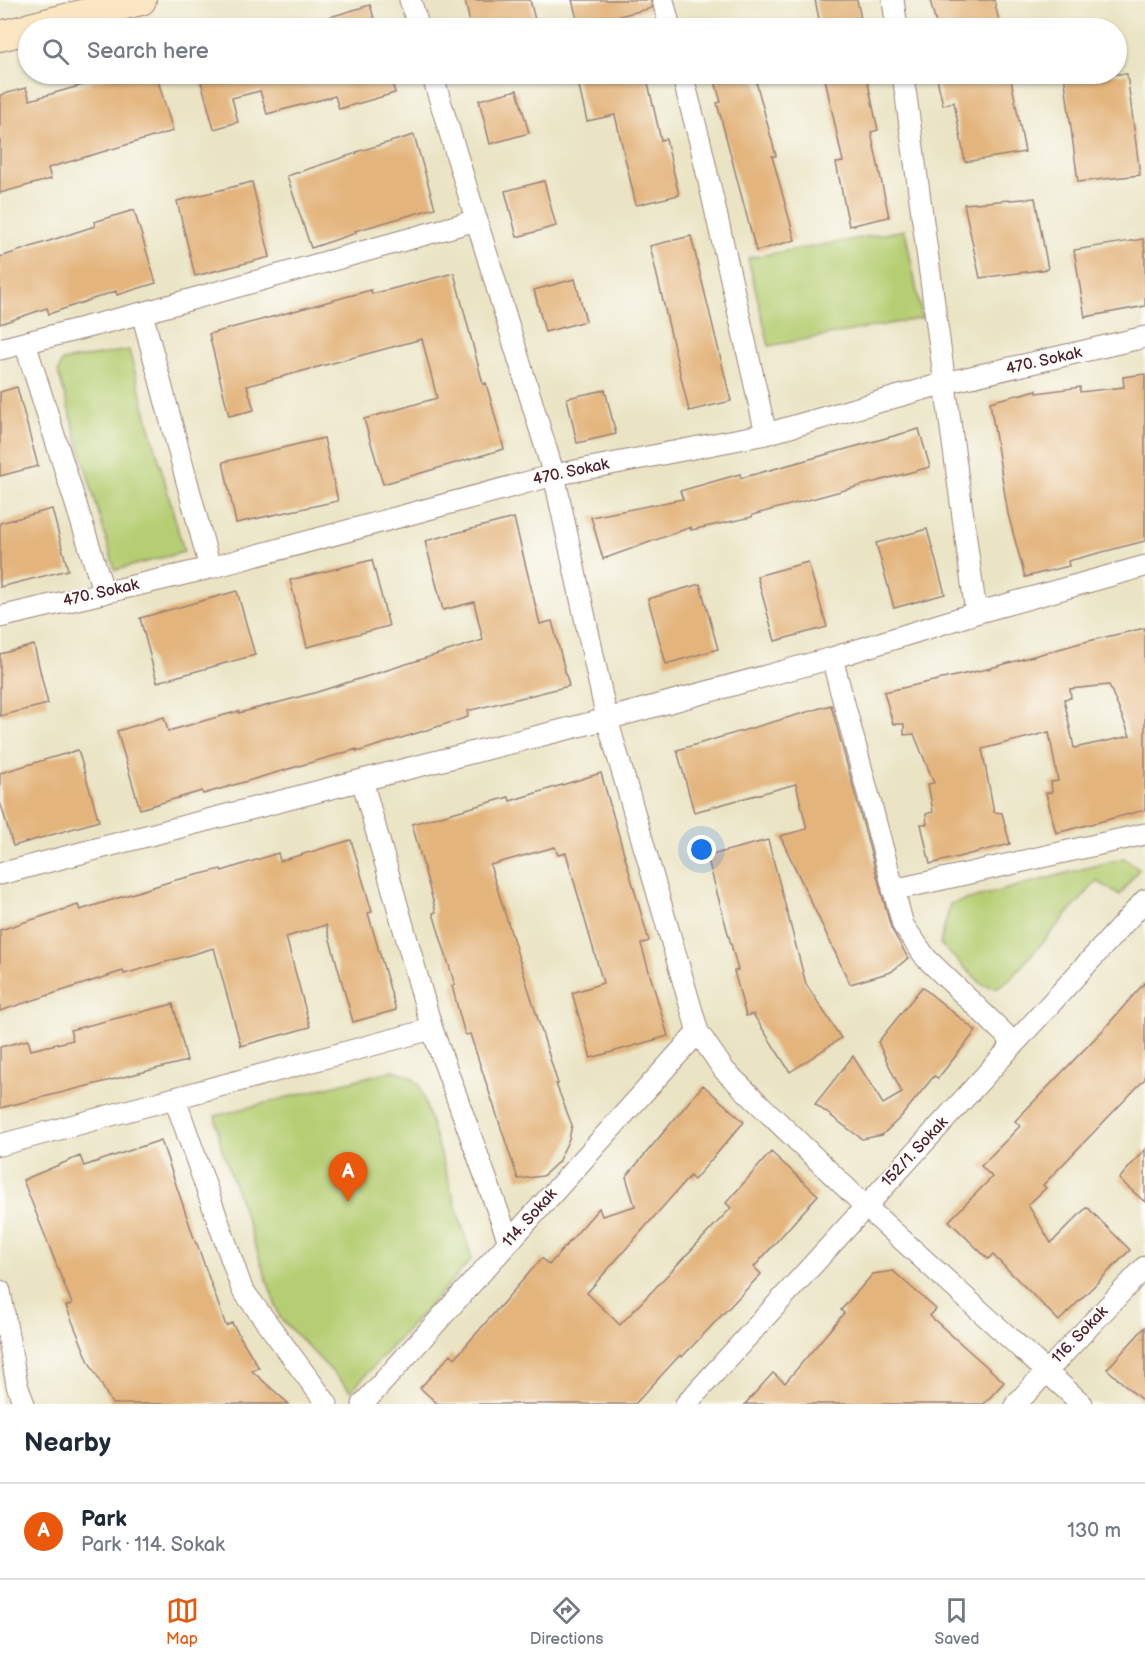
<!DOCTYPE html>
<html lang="en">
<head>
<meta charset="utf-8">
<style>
	body { margin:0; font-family:"Balsamiq Sans",sans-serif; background:#f2f2f3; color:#1f2937 }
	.you { position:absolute; left:702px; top:850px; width:21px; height:21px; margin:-15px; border:4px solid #fff; border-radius:50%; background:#1a73e8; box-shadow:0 0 0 9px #1a73e833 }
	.badge { display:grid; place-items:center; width:39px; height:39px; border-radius:50%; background:#ea580c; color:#fff; font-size:20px; font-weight:700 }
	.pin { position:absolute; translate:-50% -50px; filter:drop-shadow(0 2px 3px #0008) }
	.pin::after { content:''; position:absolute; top:32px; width:21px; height:18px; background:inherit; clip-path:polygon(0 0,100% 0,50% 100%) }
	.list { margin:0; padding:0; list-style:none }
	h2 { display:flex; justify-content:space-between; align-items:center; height:78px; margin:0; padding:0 24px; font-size:26px }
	h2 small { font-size:20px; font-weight:400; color:#747a83 }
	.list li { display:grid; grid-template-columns:39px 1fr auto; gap:18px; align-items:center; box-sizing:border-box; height:96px; padding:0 24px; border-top:2px solid #e0e1e3 }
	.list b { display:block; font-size:22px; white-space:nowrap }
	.list p { margin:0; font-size:20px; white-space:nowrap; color:#747a83 }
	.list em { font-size:20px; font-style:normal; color:#747a83 }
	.icon { flex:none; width:33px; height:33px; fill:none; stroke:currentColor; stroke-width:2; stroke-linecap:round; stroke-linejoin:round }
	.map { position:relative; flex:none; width:1145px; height:1404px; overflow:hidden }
	.search { position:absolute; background:#fff; box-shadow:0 2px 4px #0004; left:18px; right:18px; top:18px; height:66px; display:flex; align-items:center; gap:15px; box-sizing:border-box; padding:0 21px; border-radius:33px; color:#747a83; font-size:22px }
	.sheet { height:174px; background:#fff }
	nav { display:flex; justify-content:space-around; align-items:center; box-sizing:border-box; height:84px; border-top:2px solid #e0e1e3; background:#fff; font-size:16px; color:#747a83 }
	nav a { display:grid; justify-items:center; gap:3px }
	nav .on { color:#ea580c }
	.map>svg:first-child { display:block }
</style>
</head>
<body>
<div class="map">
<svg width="1145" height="1404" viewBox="0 0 1145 1404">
	<rect width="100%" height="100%" fill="#fdfcf7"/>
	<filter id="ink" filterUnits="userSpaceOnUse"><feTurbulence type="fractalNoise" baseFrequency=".0167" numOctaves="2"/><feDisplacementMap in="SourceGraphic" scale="12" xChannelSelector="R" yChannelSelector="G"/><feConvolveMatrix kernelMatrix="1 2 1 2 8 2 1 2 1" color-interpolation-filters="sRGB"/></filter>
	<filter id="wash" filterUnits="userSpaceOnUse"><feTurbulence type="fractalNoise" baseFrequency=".008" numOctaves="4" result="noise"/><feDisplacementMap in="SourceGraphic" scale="24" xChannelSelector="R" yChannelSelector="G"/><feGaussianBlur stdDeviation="1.35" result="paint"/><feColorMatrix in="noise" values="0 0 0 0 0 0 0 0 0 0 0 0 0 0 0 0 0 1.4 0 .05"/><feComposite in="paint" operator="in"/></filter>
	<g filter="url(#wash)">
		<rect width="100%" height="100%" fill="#eae4c4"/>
		<path fill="#b6ce73" stroke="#80764f" stroke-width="1.5" d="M 905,230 L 922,318 L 769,346 L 748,258 Z
			M 129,350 L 184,552 L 115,570 L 58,372 L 62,361 Z
			M 1124,858 L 1139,869 L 1120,895 L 1097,881 L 1010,979 L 996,988 L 982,984 L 940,944 L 950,904 Z
			M 394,1070 L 411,1077 L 420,1086 L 472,1259 L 351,1391 L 280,1318 L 221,1146 L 215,1116 Z"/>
		<g id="blocks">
			<path fill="#e3b47b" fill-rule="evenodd" d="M 465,0 L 530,0 L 537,28 L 471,28 Z
				M 572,0 L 651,0 L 652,8 L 579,26 Z
				M 815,0 L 857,0 L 863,28 L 821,28 Z
				M 930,0 L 994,0 L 1000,25 L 987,28 L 937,28 Z
				M 370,5 L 377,28 L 311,28 L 310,23 Z
				M 121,74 L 156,74 L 173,131 L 48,168 L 51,179 L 0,193 L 0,95 L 26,88 L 30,100 Z
				M 199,74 L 390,74 L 395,93 L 339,109 L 335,96 L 267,114 L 260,91 L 232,98 L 238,122 L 214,129 Z
				M 576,74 L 646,74 L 661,140 L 666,139 L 679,195 L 636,205 L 615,115 L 587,121 Z
				M 713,74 L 754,74 L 776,156 L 772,156 L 795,240 L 756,251 L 717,103 L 721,102 Z
				M 824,74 L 866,74 L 878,130 L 871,132 L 889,217 L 849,226 L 836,163 L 843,162 Z
				M 936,74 L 1010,74 L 1025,152 L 965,162 L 954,102 L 943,105 Z
				M 1064,74 L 1127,74 L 1140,175 L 1078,182 Z
				M 517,90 L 529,133 L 490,144 L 479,100 Z
				M 414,135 L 435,208 L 355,231 L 356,233 L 311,248 L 287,176 L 357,153 L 356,152 Z
				M 544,181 L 556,226 L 517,237 L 505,191 Z
				M 252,182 L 270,257 L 195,276 L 177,201 Z
				M 1035,198 L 1048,269 L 980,278 L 964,204 Z
				M 134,210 L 156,283 L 117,295 L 116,291 L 49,314 L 47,308 L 0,324 L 0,257 L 95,226 L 94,222 Z
				M 691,236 L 731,401 L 689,411 L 650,246 Z
				M 1143,239 L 1145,252 L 1145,306 L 1085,317 L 1074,250 Z
				M 454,273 L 483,384 L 486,383 L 504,449 L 383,484 L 364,419 L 437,398 L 422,339 L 247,386 L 254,410 L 229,416 L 209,334 L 371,290 L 372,294 Z
				M 575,279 L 586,321 L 545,332 L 534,290 Z
				M 1145,374 L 1145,541 L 1068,561 L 1069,566 L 1025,577 L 1008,514 L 990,402 L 1037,390 L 1037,393 L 1080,387 L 1080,392 L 1124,387 L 1123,377 Z
				M 17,387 L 38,466 L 0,476 L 0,392 Z
				M 605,390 L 616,434 L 577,443 L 567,398 Z
				M 919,429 L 930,467 L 752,515 L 752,517 L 691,530 L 691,527 L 603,559 L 591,517 L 683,499 L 680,491 L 740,474 L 741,478 Z
				M 324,438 L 338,501 L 236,523 L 223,462 Z
				M 52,509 L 68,570 L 0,587 L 0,523 Z
				M 514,518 L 540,624 L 552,621 L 569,686 L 467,711 L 468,717 L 357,752 L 357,749 L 203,794 L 202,791 L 140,809 L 117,731 L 164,717 L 168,731 L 239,711 L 239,713 L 314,693 L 483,640 L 474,602 L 443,610 L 425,541 Z
				M 927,529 L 945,594 L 894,608 L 876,543 Z
				M 372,560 L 389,626 L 307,647 L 290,580 Z
				M 808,562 L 827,627 L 775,641 L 757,576 Z
				M 700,584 L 718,649 L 666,664 L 648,599 Z
				M 237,591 L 255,655 L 157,682 L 140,618 Z
				M 1145,628 L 1145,810 L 1056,833 L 1046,793 L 1052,792 L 1051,782 L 1058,781 L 1049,732 L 982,749 L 994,812 L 1002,813 L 1010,844 L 930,864 L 921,824 L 927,824 L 926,814 L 933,812 L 928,784 L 934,783 L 914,734 L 904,735 L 904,724 L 893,724 L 884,692 L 987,669 L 1084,642 ZM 1109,685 L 1130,736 L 1074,748 L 1064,699 L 1071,698 L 1070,689 Z
				M 34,645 L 48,704 L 0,716 L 0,654 Z
				M 831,705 L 891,928 L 908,958 L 891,972 L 850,984 L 780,836 L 807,829 L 796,784 L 694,812 L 677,750 Z
				M 78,750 L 99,821 L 13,846 L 0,801 L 0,773 Z
				M 601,773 L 649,941 L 641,944 L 668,1036 L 591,1058 L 572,993 L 603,983 L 566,853 L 558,855 L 555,847 L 490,865 L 558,1084 L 556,1084 L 572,1125 L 569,1139 L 558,1162 L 543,1176 L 518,1179 L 470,1034 L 465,1035 L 452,986 L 455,985 L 433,913 L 436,912 L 412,824 L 509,797 L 510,801 Z
				M 351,840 L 372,912 L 368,913 L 396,1010 L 353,1022 L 326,925 L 286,937 L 310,1027 L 241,1046 L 214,948 L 124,974 L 123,971 L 0,1011 L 0,930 L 78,905 L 80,910 L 172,881 L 221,869 L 222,871 L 278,853 L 280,861 Z
				M 768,840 L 806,984 L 841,1038 L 790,1072 L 753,1014 L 746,1016 L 734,971 L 738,970 L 707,856 Z
				M 1145,982 L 1145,1079 L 1043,1185 L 1046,1188 L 1028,1205 L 1051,1243 L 1087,1207 L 1130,1250 L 1059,1321 L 993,1255 L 988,1259 L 949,1221 L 992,1177 L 981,1166 L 1020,1126 L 1015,1121 L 1104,1029 Z
				M 922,987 L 976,1031 L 938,1078 L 934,1076 L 900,1118 L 882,1135 L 862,1139 L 815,1104 L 853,1056 L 883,1104 L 902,1093 L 878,1042 Z
				M 173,1004 L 187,1061 L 0,1108 L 0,1047 L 28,1040 L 31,1050 L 73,1040 L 70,1030 Z
				M 703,1085 L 744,1122 L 694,1180 L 690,1176 L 587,1293 L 620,1325 L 731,1208 L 726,1203 L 771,1152 L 818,1195 L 754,1267 L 761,1274 L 682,1357 L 680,1355 L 635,1404 L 438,1404 L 420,1388 L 451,1354 L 455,1358 L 542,1258 L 549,1265 L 599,1208 L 602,1216 L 635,1206 L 626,1177 Z
				M 161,1140 L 196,1244 L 197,1244 L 226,1326 L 232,1323 L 259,1368 L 252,1371 L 289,1404 L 112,1404 L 89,1362 L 66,1306 L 72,1304 L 23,1180 L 80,1156 L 84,1166 Z
				M 1145,1149 L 1145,1202 L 1119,1179 Z
				M 893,1271 L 936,1309 L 930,1316 L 1004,1382 L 984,1404 L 745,1404 L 773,1373 L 785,1383 L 844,1313 L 841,1310 L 873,1274 Z
				M 1145,1327 L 1145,1403 L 1107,1369 Z"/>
		</g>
	</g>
	<g filter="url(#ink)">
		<use href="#blocks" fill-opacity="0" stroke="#9a8278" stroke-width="1.5"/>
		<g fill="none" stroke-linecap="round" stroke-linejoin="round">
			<defs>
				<path id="street" d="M 410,0 L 419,28
					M 663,0 L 670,28
					M 893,0 L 897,28
					M 432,74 L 554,475 L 607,719 L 698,1032 L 724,1070 L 865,1206 L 1082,1404
					M 682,74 L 700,142 L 766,434
					M 903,74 L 976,613
					M 142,313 L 210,568
					M 25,343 L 104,593
					M 0,349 L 142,313 L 477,220
					M 0,617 L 210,568 L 554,475 L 766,434 L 945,383 L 1145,337
					M 832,658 L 903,925 L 926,958 L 1015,1044
					M 362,780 L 432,1029 L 509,1242
					M 0,874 L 362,780 L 607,719 L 832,658 L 976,613 L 1145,566
					M 893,890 L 1145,834
					M 175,1099 L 242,1289 L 327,1404
					M 0,1145 L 432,1029
					M 0,1291 L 17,1385 L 24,1404
					M 363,1404 L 698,1032
					M 686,1404 L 1145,900
					M 1016,1404 L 1145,1267"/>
				<path id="secondary" d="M 30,28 L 141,0
					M 0,36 L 28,29"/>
			</defs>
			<use href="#street" stroke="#9a8278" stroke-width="23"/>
			<use href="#secondary" stroke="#9a8278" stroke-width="32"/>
			<use href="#street" stroke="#fff" stroke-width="21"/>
			<use href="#secondary" stroke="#fbe6c4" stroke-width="30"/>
		</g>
	</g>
	<g text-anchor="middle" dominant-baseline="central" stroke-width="4.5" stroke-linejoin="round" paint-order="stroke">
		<g font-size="16" fill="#4a1f2b" stroke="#fdfcf7">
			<text transform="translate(1044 361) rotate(-13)">470. Sokak</text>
			<text transform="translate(571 472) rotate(-12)">470. Sokak</text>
			<text transform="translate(101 593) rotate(-13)">470. Sokak</text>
			<text transform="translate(915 1152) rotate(-47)">152/1. Sokak</text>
			<text transform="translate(530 1218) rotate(-48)">114. Sokak</text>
			<text transform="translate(1080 1335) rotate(-46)">116. Sokak</text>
		</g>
	</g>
</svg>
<div class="you"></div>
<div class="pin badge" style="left:348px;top:1202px">A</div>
<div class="search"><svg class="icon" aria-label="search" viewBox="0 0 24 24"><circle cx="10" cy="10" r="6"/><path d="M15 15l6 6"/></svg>Search here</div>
</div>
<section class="sheet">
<h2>Nearby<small></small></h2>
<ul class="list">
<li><span class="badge">A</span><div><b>Park</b><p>Park · 114. Sokak</p></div><em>130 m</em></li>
</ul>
</section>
<nav>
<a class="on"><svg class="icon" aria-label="map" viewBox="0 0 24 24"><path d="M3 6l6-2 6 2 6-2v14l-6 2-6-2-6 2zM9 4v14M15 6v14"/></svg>Map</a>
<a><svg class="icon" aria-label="directions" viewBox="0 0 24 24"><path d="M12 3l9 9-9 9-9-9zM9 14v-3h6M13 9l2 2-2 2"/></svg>Directions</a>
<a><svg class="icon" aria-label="saved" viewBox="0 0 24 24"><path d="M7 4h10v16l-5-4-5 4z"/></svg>Saved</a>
</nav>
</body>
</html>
